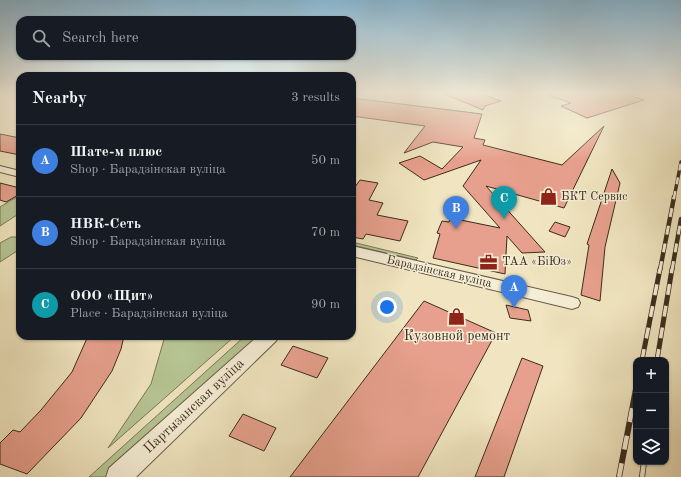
<!DOCTYPE html>
<html lang="en">
<head>
<meta charset="utf-8">
<style>
	body { margin:0; font-family:"Old Standard TT",serif; background:#242831; color:#f1f3f6 }
	.controls { position:absolute; right:12px; bottom:12px; display:grid; overflow:hidden; border-radius:8px; box-shadow:0 1px 3px #0004 }
	.controls button { width:36px; height:36px; display:grid; place-items:center; padding:0; border:0; border-bottom:1px solid #363941; background:#171b24; color:#f1f3f6; font:20px sans-serif }
	.you { position:absolute; left:387px; top:307px; width:14px; height:14px; margin:-10px; border:3px solid #fff; border-radius:50%; background:#1a73e8; box-shadow:0 0 0 6px #1a73e833 }
	.badge { display:grid; place-items:center; width:26px; height:26px; border-radius:50%; background:#c59692; color:#fff; font-size:13px; font-weight:700 }
	.pin { position:absolute; translate:-50% -33px; filter:drop-shadow(0 1px 2px #0008) }
	.pin::after { content:''; position:absolute; top:21px; width:14px; height:12px; background:inherit; clip-path:polygon(0 0,100% 0,50% 100%) }
	.list { margin:0; padding:0; list-style:none }
	h2 { display:flex; justify-content:space-between; align-items:center; height:52px; margin:0; padding:0 16px; font-size:17px }
	h2 small { font-size:13px; font-weight:400; color:#9ea1a6 }
	.list li { display:grid; grid-template-columns:26px 1fr auto; gap:12px; align-items:center; box-sizing:border-box; height:72px; padding:0 16px; border-top:1px solid #363941 }
	.list b { display:block; font-size:15px; white-space:nowrap }
	.list p { margin:0; font-size:13px; white-space:nowrap; color:#9ea1a6 }
	.list em { font-size:13px; font-style:normal; color:#9ea1a6 }
	.icon { flex:none; width:22px; height:22px; fill:none; stroke:currentColor; stroke-width:2; stroke-linecap:round; stroke-linejoin:round }
	.map { position:relative; flex:none; width:681px; height:477px; overflow:hidden }
	.search { position:absolute; background:#171b24; box-shadow:0 1px 3px #0004; left:16px; top:16px; width:340px; height:44px; display:flex; align-items:center; gap:10px; box-sizing:border-box; padding:0 14px; border-radius:12px; color:#9ea1a6; font-size:15px }
	.panel { position:absolute; background:#171b24; box-shadow:0 1px 3px #0004; left:16px; top:72px; width:340px; height:268px; border-radius:12px }
	.map>svg:first-child { display:block }
</style>
</head>
<body>
<div class="map">
<svg width="681" height="477" viewBox="0 0 681 477">
	<rect width="100%" height="100%" fill="#f0e5c0"/>
	<filter id="stains"><feTurbulence type="fractalNoise" baseFrequency=".005" numOctaves="4"/><feColorMatrix values="0 0 0 0 .2 0 0 0 0 .09 0 0 0 0 .02 0 0 0 .5 -.17"/></filter>
	<radialGradient id="worn" r=".72"><stop offset=".6" stop-color="#630" stop-opacity="0"/><stop offset="1" stop-color="#630" stop-opacity=".3"/></radialGradient>
	<path fill="#b7c594" stroke="#7a7858" d="M 20,195 L 20,213 L 0,226 L 0,207 Z
		M 11,237 L 20,237 L 20,249 L 0,262 L 0,243 Z
		M 352,242 L 418,258 L 416,260 L 352,245 Z
		M 165,336 L 235,336 L 108,448 L 151,384 Z
		M 245,336 L 259,336 L 105,477 L 89,477 Z"/>
	<path fill="#e7a08d" stroke="#3c2c1d" d="M 442,93 L 479,93 L 501,101 L 485,106 L 483,110 Z
		M 548,93 L 592,93 L 600,96 L 611,93 L 624,93 L 644,100 L 587,118 L 561,106 L 571,103 L 548,95 Z
		M 352,98 L 482,114 L 474,138 L 485,140 L 483,145 L 562,165 L 604,126 L 564,208 L 486,186 L 545,252 L 522,253 L 507,236 L 505,274 L 433,258 L 440,234 L 437,233 L 442,221 L 449,222 L 451,218 L 500,228 L 463,186 L 481,160 L 424,180 L 399,163 L 420,156 L 442,169 L 463,147 L 433,142 L 404,153 L 425,126 L 352,116 Z
		M 0,134 L 20,138 L 20,155 L 0,151 Z
		M 612,169 L 620,183 L 605,247 L 600,301 L 581,295 L 589,245 L 587,244 Z
		M 360,180 L 378,183 L 369,200 L 383,203 L 377,215 L 408,221 L 400,241 L 366,234 L 363,239 L 352,237 L 352,191 Z
		M 0,183 L 20,188 L 20,194 L 6,202 L 0,200 Z
		M 555,222 L 570,227 L 565,237 L 549,231 Z
		M 424,301 L 496,333 L 418,477 L 290,477 Z
		M 506,305 L 528,310 L 531,321 L 510,318 Z
		M 88,336 L 124,336 L 121,349 L 112,371 L 81,418 L 27,474 L 0,464 L 0,443 L 13,430 L 20,432 L 41,410 L 72,372 Z
		M 293,346 L 328,358 L 317,378 L 281,365 Z
		M 522,358 L 543,366 L 504,477 L 475,477 Z
		M 243,414 L 276,428 L 264,451 L 229,436 Z"/>
	<g fill="none" stroke-linecap="round" stroke-linejoin="round">
		<defs>
			<path id="minor" d="M 0,166 L 20,171 L 20,177 L 0,172 Z
				M 352,246 L 572,297 L 578,299 L 580,303 L 578,307 L 572,309 L 352,256 Z
				M 258,336 L 279,336 L 276,341 L 136,477 L 106,477 L 109,468 Z"/>
		</defs>
		<use href="#minor" stroke="#695a46" stroke-width="2"/>
		<use href="#minor" fill="#f5eed6" fill-rule="evenodd"/>
		<defs>
			<path id="rail-far3" d="M 674,198 L 681,162"/>
			<path id="rail-far2" d="M 660,270 L 674,197
				M 672,270 L 681,219"/>
			<path id="rail-far1" d="M 642,360 L 660,269
				M 657,360 L 672,269"/>
			<path id="rail" d="M 619,477 L 636,389
				M 642,477 L 644,462"/>
		</defs>
		<use href="#rail-far3" stroke="#3c2c1d" stroke-width="3.5"/>
		<use href="#rail-far2" stroke="#3c2c1d" stroke-width="4.5"/>
		<use href="#rail-far1" stroke="#3c2c1d" stroke-width="5"/>
		<use href="#rail" stroke="#3c2c1d" stroke-width="6"/>
		<use href="#rail-far3" stroke="#f5eed6" stroke-width="2.5" stroke-dasharray="7" stroke-linecap="butt"/>
		<use href="#rail-far2" stroke="#f5eed6" stroke-width="3" stroke-dasharray="9" stroke-linecap="butt"/>
		<use href="#rail-far1" stroke="#f5eed6" stroke-width="3.5" stroke-dasharray="11" stroke-linecap="butt"/>
		<use href="#rail" stroke="#f5eed6" stroke-width="4.5" stroke-dasharray="14" stroke-linecap="butt"/>
	</g>
	<linearGradient id="sky" x2="0" y2="1"><stop stop-color="#89b8d4"/><stop offset="0.58" stop-color="#f8f3e3"/><stop offset="1" stop-color="#f8f3e3" stop-opacity="0"/></linearGradient>
	<rect width="681" height="160" fill="url(#sky)"/>
	<defs>
		<symbol id="shop-bare" viewBox="-9 -9 18 18"><path d="M-5-2.5h2.3a2.7 3.5 0 0 1 5.4 0H5L5.5 6h-11ZM-1.5-2.5h3a1.5 2.3 0 0 0-3 0Z" fill="#8f2418" stroke="#f5eed6" stroke-width="2.5" paint-order="stroke"/></symbol>
		<symbol id="office-bare" viewBox="-9 -9 18 18"><path d="M-6-3h4V-5.5h4V-3h4V5H-6ZM-1-4.5V-3h2v-1.5ZM-6 0V1H6V0Z" fill="#8f2418" stroke="#f5eed6" stroke-width="2.5" paint-order="stroke"/></symbol>
	</defs>
	<g fill-rule="evenodd">
		<use href="#shop-bare" x="536" y="184" width="25" height="25"/>
		<use href="#office-bare" x="476" y="250" width="25" height="25"/>
		<use href="#shop-bare" x="444" y="304" width="25" height="25"/>
	</g>
	<g text-anchor="middle" dominant-baseline="central" stroke-width="3" stroke-linejoin="round" paint-order="stroke">
		<g font-size="12" fill="#3c2c1d" stroke="#f5eed6" text-anchor="start">
			<text x="561" y="197">БКТ Сервис</text>
			<text x="502" y="262">ТАА «БіЮз»</text>
		</g>
		<g font-size="12" fill="#3c2c1d" stroke="#f5eed6">
			<text transform="translate(439 272) rotate(13)">Барадзінская вуліца</text>
		</g>
		<g font-size="14" fill="#3c2c1d" stroke="#f5eed6">
			<text x="457" y="336">Кузовной ремонт</text>
		</g>
		<g font-size="14" fill="#3c2c1d" stroke="#f5eed6">
			<text transform="translate(194 406) rotate(-43)">Партызанская вуліца</text>
		</g>
	</g>
	<rect width="100%" height="100%" filter="url(#stains)"/>
	<rect width="100%" height="100%" fill="url(#worn)"/>
</svg>
<div class="controls">
<button>+</button>
<button>−</button>
<button><svg class="icon" aria-label="layers" viewBox="0 0 24 24"><path d="M12 4l9 5-9 5-9-5zM3 14l9 5 9-5"/></svg></button>
</div>
<div class="you"></div>
<div class="pin badge" style="left:514px;top:308px;background:#3f7fe0">A</div>
<div class="pin badge" style="left:456px;top:229px;background:#3f7fe0">B</div>
<div class="pin badge" style="left:504px;top:219px;background:#0f9aa8">C</div>
<div class="search"><svg class="icon" aria-label="search" viewBox="0 0 24 24"><circle cx="10" cy="10" r="6"/><path d="M15 15l6 6"/></svg>Search here</div>
<section class="panel">
<h2>Nearby<small>3 results</small></h2>
<ul class="list">
<li><span class="badge" style="background:#3f7fe0">A</span><div><b>Шате-м плюс</b><p>Shop · Барадзінская вуліца</p></div><em>50 m</em></li>
<li><span class="badge" style="background:#3f7fe0">B</span><div><b>НВК-Сеть</b><p>Shop · Барадзінская вуліца</p></div><em>70 m</em></li>
<li><span class="badge" style="background:#0f9aa8">C</span><div><b>ООО «Щит»</b><p>Place · Барадзінская вуліца</p></div><em>90 m</em></li>
</ul>
</section>
</div>
</body>
</html>
